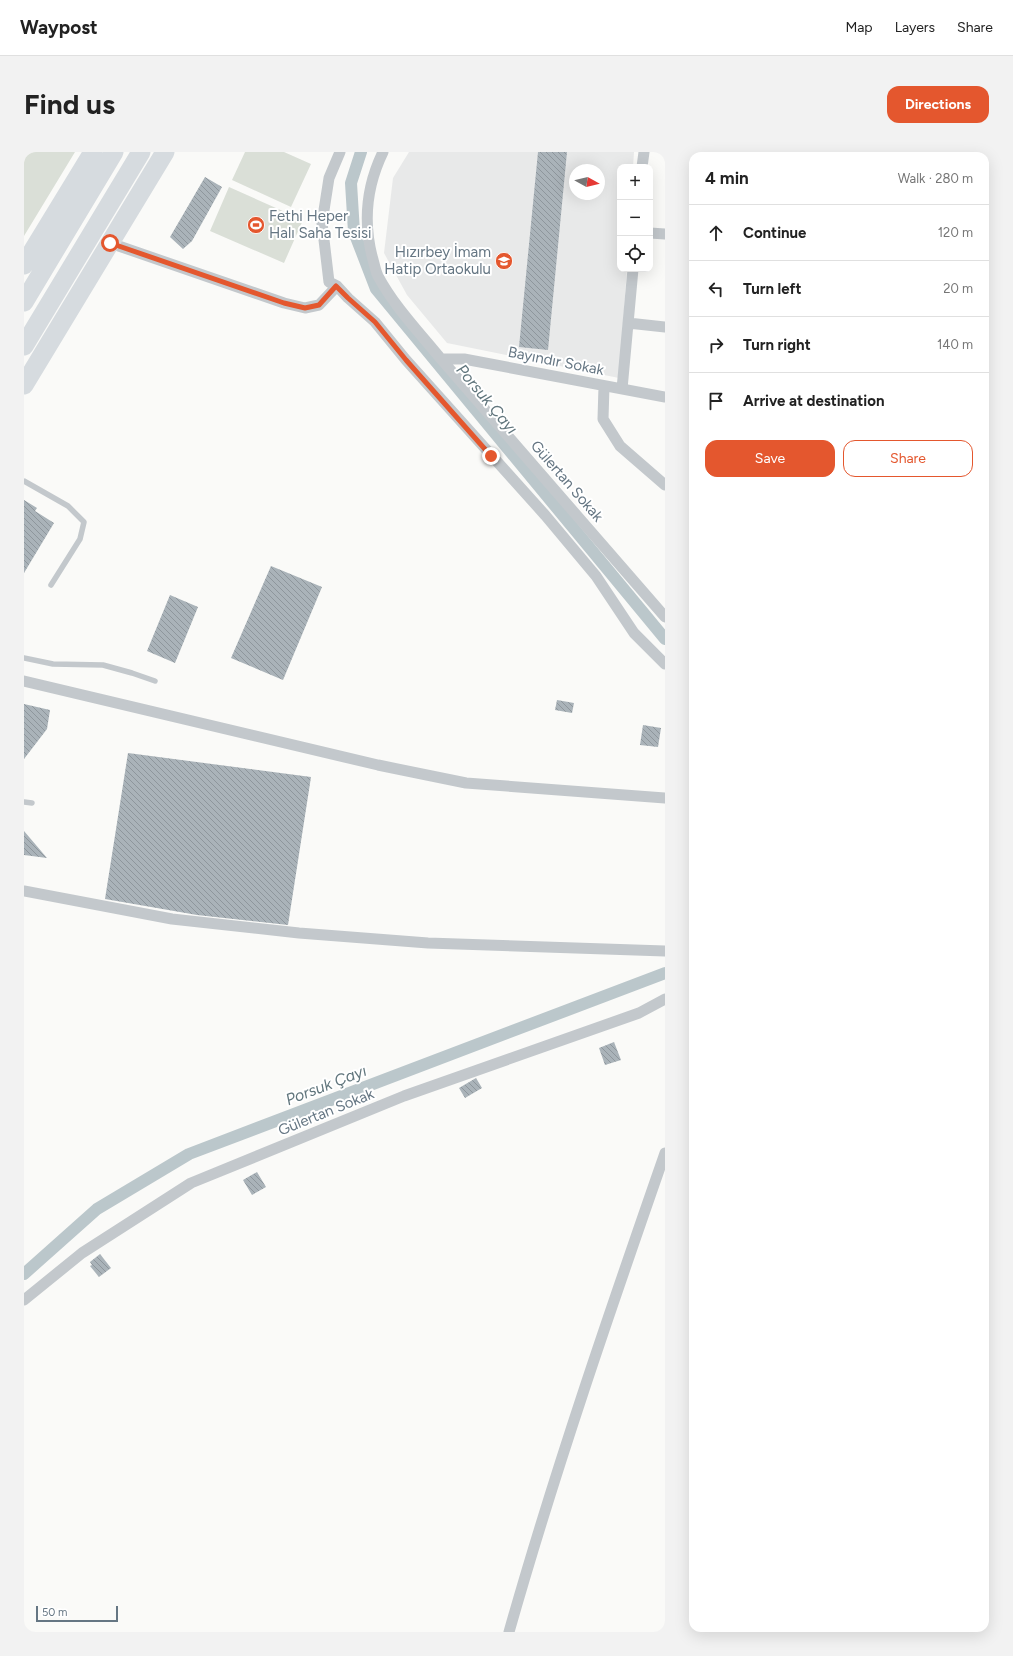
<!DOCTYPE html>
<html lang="en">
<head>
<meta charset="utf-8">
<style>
	body { margin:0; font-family:Figtree,sans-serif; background:#f2f2f2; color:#222 }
	.controls { position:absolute; right:12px; top:12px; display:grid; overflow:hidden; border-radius:8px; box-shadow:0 4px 16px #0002 }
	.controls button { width:36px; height:36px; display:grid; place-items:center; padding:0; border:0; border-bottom:1px solid #e0e0e0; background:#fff; color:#222; font:20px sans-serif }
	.compass { position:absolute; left:545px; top:12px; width:36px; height:36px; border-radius:50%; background:#fff; box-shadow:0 4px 16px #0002; rotate:98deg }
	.scale { position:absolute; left:12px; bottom:10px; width:82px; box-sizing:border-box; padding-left:4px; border:2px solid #657683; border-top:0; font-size:11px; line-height:14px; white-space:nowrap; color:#657683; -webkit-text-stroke:3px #fff; paint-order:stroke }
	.stop { position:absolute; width:12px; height:12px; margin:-9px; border:3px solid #e4572e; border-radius:50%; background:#fff }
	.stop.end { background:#e4572e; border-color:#fff; box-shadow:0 1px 4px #0008 }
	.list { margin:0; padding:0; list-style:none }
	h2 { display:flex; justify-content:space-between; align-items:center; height:52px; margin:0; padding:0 16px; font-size:17px }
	h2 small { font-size:13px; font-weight:400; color:#767676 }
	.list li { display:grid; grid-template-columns:26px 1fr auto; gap:12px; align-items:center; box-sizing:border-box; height:56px; padding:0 16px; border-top:1px solid #e0e0e0 }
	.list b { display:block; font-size:15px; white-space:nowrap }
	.list em { font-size:13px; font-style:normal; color:#767676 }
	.actions { display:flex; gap:8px; padding:12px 16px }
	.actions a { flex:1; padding:9px 0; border:1px solid #e4572e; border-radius:12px; text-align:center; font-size:14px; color:#e4572e }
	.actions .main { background:#e4572e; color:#fff }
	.icon { flex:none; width:22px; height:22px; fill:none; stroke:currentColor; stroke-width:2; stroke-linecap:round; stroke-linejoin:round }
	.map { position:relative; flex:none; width:641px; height:1480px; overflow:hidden; border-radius:12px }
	header { display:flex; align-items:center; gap:24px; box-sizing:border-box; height:56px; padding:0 20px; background:#fff; border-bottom:1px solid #e0e0e0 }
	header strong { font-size:19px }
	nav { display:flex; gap:22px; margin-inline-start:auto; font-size:14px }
	.intro { display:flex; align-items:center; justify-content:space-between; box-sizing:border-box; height:96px; padding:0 24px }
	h1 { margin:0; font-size:28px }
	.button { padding:10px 18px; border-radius:12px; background:#e4572e; color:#fff; font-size:14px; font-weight:700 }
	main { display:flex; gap:24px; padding:0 24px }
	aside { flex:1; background:#fff; border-radius:12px; box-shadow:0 4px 16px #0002 }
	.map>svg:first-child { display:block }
</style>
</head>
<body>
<header>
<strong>Waypost</strong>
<nav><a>Map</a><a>Layers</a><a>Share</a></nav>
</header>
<div class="intro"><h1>Find us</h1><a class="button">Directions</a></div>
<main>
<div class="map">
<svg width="641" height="1480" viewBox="0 0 641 1480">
	<defs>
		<pattern id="building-back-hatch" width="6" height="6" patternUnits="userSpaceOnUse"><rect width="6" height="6" fill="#aab3b9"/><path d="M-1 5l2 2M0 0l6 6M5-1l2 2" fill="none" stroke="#8e969c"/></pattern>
	</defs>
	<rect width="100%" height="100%" fill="#fafaf8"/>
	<path fill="#e8e9e9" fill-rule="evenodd" d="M 385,0 L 610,0 L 609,15 L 596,15 L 596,117 L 603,117 L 595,226 L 423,191 L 383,143 L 360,101 L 369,26 ZM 551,18 L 575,18 L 575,42 L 551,42 Z"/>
	<path fill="#dadfd7" d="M 0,0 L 51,0 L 0,84 Z
		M 221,0 L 260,0 L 287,12 L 267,55 L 208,28 Z
		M 205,35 L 279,68 L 260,111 L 186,79 Z"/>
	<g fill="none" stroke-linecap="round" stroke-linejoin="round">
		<path stroke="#bbc7cb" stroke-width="12" d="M 337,0 L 327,31 L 330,80 L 352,137 L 641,487
			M 0,1122 L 73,1057 L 165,1002 L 641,821"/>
	</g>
	<path fill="url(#building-back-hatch)" d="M 514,0 L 543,0 L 524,198 L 495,195 Z
		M 181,25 L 198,35 L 168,89 L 159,97 L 146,85 Z
		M 0,348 L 13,356 L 11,359 L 30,371 L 0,421 Z
		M 247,414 L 298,435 L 259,528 L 207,506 Z
		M 146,443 L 174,455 L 151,511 L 123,499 Z
		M 533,548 L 550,551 L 548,561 L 531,558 Z
		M 0,552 L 26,558 L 23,577 L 0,607 Z
		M 619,573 L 637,576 L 634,595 L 616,593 Z
		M 104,601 L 287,625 L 264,773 L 173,763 L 81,747 Z
		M 0,679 L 23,706 L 0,703 Z
		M 590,890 L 597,908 L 581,913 L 575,896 Z
		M 452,926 L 458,936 L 441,946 L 435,936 Z
		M 233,1020 L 242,1035 L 228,1043 L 219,1028 Z
		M 76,1102 L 87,1116 L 75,1125 L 66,1114 L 68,1113 L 66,1110 Z"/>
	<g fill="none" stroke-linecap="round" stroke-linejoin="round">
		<path stroke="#c3c8cc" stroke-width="5.5" d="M 0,329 L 44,354 L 60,370 L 56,387 L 27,433
			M 0,506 L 29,512 L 79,513 L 108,521 L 131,529
			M 0,650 L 8,651"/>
		<path stroke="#c3c8cc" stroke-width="11" d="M 316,0 L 305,26 L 298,71 L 305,130 L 313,134 L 324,146 L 351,170 L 382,208 L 521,363 L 572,424 L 610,481 L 641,512
			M 359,0 C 343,33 339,68 348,104 C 350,110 351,118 354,124 C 370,154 395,180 417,207 L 641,465
			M 618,15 L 620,0
			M 626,81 L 641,82
			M 86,91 L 260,151 L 281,156 L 295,153 L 313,134
			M 604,171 L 641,175
			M 417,207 L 440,207 L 641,245
			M 580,234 L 579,267 L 596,294 L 641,333
			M 598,237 L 609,117
			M 0,529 L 354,613 L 442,631 L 641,646
			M 0,739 L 148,767 L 275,781 L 404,791 L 641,799
			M 0,1148 L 58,1101 L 167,1031 L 380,944 L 615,861 L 641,847
			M 485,1480 C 531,1318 586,1159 641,1001"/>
		<path stroke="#d6dbdf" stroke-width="19" d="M 0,113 L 69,0
			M 0,150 L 90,0
			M 0,194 L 117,0
			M 0,233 L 141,0"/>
	</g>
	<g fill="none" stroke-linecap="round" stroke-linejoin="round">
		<path stroke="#e4572e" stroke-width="5" d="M 86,91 L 260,151 L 281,156 L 295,153 L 312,134 L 324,146 L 351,170 L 382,208 L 467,304"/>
	</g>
	<defs>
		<symbol id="stadium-disc" viewBox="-11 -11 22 22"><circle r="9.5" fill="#e4572e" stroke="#fff"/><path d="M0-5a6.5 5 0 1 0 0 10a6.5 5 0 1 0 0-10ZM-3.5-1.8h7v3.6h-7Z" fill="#fff"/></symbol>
		<symbol id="school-disc" viewBox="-11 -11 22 22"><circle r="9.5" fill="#e4572e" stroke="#fff"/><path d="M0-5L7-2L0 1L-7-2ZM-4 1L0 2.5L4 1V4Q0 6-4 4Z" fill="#fff"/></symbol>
	</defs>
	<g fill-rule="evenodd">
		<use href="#stadium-disc" x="222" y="63" width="20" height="20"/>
		<use href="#school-disc" x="470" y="99" width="20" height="20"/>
	</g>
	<g text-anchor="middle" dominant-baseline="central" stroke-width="4" stroke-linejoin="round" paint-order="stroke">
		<g font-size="15" fill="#657683" stroke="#fff" text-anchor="start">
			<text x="245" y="64">Fethi Heper<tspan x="245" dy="17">Halı Saha Tesisi</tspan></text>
			<text x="467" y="100" text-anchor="end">Hızırbey İmam<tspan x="467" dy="17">Hatip Ortaokulu</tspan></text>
		</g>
		<g font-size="15" fill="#657683" stroke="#fff">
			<text transform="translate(532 209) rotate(11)">Bayındır Sokak</text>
			<text transform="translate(543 329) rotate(49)">Gülertan Sokak</text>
			<text transform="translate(302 960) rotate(-22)">Gülertan Sokak</text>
		</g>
		<g font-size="16" font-style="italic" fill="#60757c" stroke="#fff">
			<text transform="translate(463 247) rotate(50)">Porsuk Çayı</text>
			<text transform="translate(302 933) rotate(-21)">Porsuk Çayı</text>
		</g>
	</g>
</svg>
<div class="controls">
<button>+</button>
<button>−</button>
<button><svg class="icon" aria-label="locate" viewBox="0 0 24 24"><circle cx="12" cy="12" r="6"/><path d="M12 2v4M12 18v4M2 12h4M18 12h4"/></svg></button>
</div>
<svg class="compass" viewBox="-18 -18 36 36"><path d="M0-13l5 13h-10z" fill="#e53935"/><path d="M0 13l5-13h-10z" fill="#767676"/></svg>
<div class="scale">50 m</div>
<div class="stop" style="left:86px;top:91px"></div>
<div class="stop end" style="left:467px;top:304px"></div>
</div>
<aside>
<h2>4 min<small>Walk · 280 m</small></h2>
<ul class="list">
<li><svg class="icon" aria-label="ahead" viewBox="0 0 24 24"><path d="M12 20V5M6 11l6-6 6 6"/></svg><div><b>Continue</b></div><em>120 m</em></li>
<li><svg class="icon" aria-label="left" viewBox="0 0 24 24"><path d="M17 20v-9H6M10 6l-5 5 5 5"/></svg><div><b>Turn left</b></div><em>20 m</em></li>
<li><svg class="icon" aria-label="right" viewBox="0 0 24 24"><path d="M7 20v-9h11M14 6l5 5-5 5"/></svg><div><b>Turn right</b></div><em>140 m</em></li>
<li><svg class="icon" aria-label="arrive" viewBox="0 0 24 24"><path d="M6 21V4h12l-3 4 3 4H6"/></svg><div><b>Arrive at destination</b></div></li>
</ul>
<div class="actions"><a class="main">Save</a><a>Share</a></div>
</aside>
</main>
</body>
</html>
